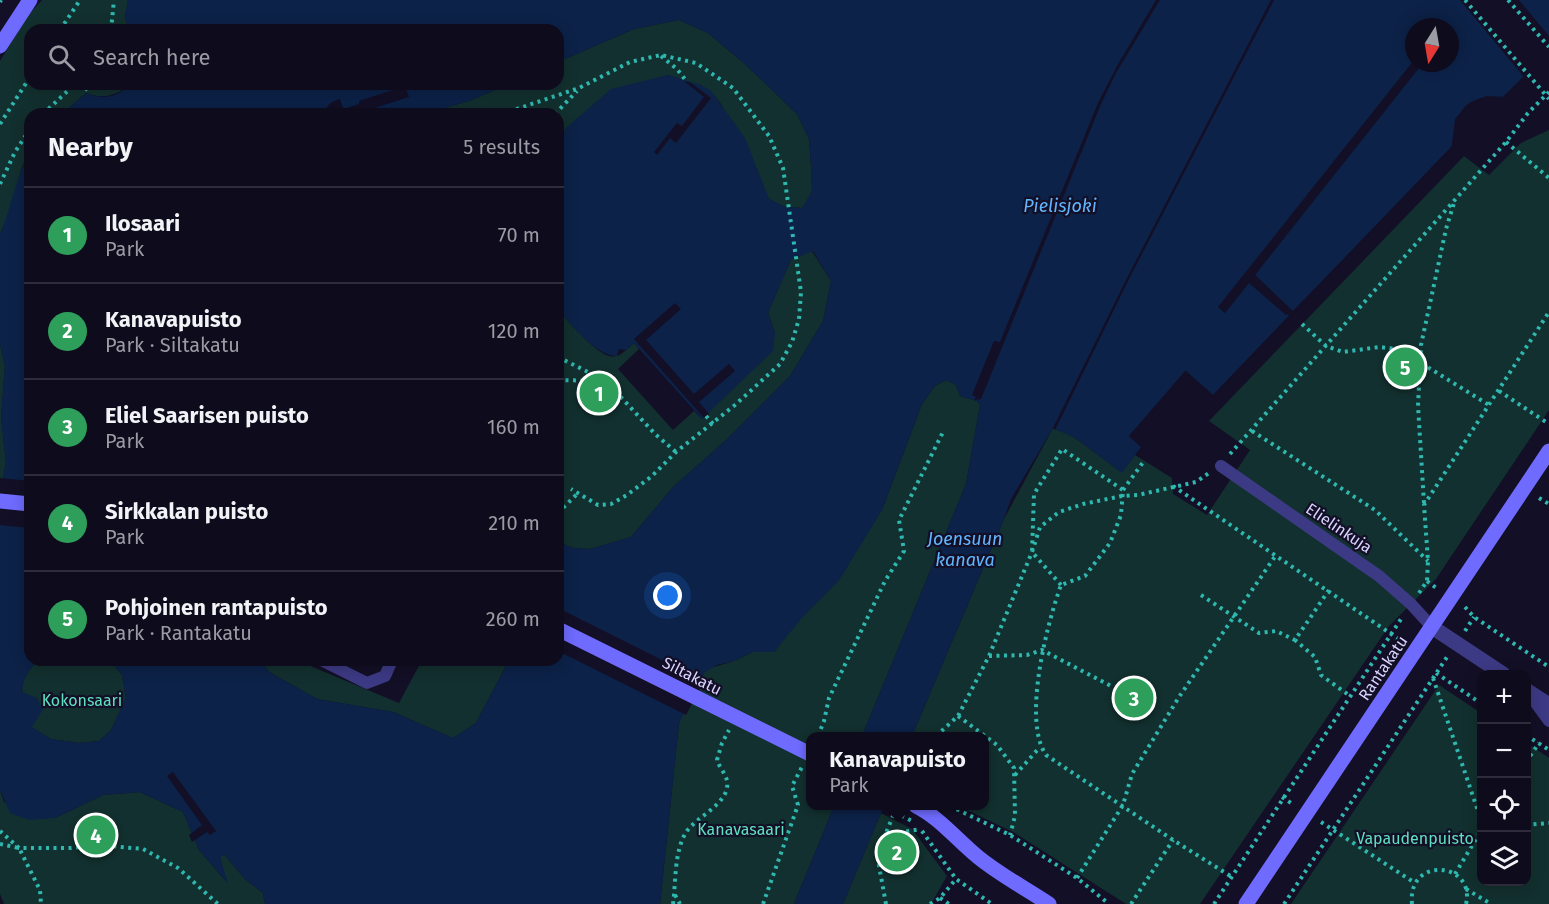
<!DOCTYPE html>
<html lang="en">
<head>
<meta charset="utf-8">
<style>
	body { margin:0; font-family:"Fira Sans",sans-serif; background:#171425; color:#f1f3f6 }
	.controls { position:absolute; right:18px; bottom:18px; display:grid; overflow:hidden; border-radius:12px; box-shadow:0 3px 15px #0003 }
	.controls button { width:54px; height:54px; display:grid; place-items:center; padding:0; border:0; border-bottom:2px solid #2e2b3b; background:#0e0b1c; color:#f1f3f6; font:30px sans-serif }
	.compass { position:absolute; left:1405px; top:18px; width:54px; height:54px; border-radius:50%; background:#0e0b1c; box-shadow:0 3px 15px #0003; rotate:191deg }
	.you { position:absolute; left:668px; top:596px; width:21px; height:21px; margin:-15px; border:4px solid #fff; border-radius:50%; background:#1a73e8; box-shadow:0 0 0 9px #1a73e833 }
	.badge { display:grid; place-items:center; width:39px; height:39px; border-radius:50%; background:#00e5ff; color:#fff; font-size:20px; font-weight:700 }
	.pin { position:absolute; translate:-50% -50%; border:3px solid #fff; box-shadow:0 2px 6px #0006 }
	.popup { position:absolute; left:806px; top:732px; width:183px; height:78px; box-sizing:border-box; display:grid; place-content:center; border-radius:12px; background:#0e0b1c; filter:drop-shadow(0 2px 4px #0005); font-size:20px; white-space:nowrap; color:#9b9ba3 }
	.popup b { font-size:22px; color:#f1f3f6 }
	.popup::after { content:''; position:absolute; left:50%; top:100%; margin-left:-12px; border:12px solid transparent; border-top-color:#0e0b1c }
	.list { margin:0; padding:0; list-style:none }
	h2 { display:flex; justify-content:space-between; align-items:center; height:78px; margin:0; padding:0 24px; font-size:26px }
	h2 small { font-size:20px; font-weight:400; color:#9b9ba3 }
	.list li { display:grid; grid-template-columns:39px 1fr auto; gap:18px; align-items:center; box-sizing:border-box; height:96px; padding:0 24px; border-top:2px solid #2e2b3b }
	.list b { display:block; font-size:22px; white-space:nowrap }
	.list p { margin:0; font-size:20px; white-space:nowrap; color:#9b9ba3 }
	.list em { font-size:20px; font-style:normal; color:#9b9ba3 }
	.icon { flex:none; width:33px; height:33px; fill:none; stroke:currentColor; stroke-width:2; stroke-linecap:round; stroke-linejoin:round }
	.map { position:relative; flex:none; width:1549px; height:904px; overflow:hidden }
	.search { position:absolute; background:#0e0b1c; box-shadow:0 3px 15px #0003; left:24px; top:24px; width:540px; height:66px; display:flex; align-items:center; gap:15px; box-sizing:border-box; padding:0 21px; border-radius:18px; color:#9b9ba3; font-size:22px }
	.panel { position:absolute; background:#0e0b1c; box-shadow:0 3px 15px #0003; left:24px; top:108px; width:540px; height:558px; border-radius:18px }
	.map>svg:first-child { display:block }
</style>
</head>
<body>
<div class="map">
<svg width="1549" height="904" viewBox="0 0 1549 904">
	<rect width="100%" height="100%" fill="#130f26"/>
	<path fill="#12302f" d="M 42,0 L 128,0 L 125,17 L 129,30 L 30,30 L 30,84 L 131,84 C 117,95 103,100 86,93 L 62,114 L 30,114 L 30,152 L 22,167 L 6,222 L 0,234 L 0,61 L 28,15 Z
		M 679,20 L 708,33 L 746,65 L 797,114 L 809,139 L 811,166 L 812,191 L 803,208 L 785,207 L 769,199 L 721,104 C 705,82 692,84 668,75 L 567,127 L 558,142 L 558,114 L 422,114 L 469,101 L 509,84 L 558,84 L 558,62 L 634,29 Z
		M 1549,130 L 1549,410 L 1436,579 L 1389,626 L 1200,904 L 1126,904 L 1015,833 L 959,806 L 984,806 L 984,736 L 912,736 L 1004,519 L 1053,428 L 1074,437 L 1121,472 L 1135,455 L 1172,478 L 1173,494 L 1207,515 L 1250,450 L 1209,421 L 1464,156 L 1489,175 L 1521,143 Z
		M 812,251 L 831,281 L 823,321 L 790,376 L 725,441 L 674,486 L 631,537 L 590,549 L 573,548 L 558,542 L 558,310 C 568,321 596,353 609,356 C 619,359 627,349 634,343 L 639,349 L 618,369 L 673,430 L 694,411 L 702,419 L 775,333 L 768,313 L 791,259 Z
		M 0,344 L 5,366 L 1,418 L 6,462 L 0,495 Z
		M 946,380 L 956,385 L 960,396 L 977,401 L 980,405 L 966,484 L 862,736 L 810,736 L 810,806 L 834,806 L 794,904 L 660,904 L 679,723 L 700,671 L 734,661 L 753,652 L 774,652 L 882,510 L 922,404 L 935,386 Z
		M 39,660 L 110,660 L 122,675 L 126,698 L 111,730 L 99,741 L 79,743 L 51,739 L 31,727 C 23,698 13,683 39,660 Z
		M 261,660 L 296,660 L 399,703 L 422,660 L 509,660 L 476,723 L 453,738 L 393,712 L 317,699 L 269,672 Z
		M 1439,685 L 1481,713 L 1482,882 L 1526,882 L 1527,743 L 1549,758 L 1549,904 L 1291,904 Z
		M 0,790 L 4,802 L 55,818 L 103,795 L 140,792 L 183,812 L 199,850 L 226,881 L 220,857 L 224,854 L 245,879 L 263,893 L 265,904 L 4,904 L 0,894 Z
		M 881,813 L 912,829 L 947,876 L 931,904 L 843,904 Z"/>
	<path fill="#0c2248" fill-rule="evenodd" d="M 128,0 L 1549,0 L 1549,51 L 1503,97 C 1465,94 1455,112 1452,146 L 1213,395 L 1186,371 L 1129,436 L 1141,447 L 1122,473 L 1074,437 L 1053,428 L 1011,499 L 1004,519 L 912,736 L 862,736 L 966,484 L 980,405 L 977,401 L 960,396 L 956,385 L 946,380 L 935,386 L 922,404 L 882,510 L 840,579 L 801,619 L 774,652 L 753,652 L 734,661 L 717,665 L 705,672 L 679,723 L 660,904 L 265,904 L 263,893 L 245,879 L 224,854 L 220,858 L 228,883 L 199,850 L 183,812 L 140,792 L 103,795 L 55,818 L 29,820 L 10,813 L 0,790 L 0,495 L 6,462 L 1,418 L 5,366 L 0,344 L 0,234 C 12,207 15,178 30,152 L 30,660 L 39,660 C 28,670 23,678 22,692 L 37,698 L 43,709 L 32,727 L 51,739 L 79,743 L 99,741 L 111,730 L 126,698 L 122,675 L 110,660 L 261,660 L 269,672 L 317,699 L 393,712 L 453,738 L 476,723 L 509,660 L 558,660 L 558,542 L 573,548 L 590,549 L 631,537 L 674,486 L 725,441 L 790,376 L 823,321 L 831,281 L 813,251 L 791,260 L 768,313 L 775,333 L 773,351 L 702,419 L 634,343 L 626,350 L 619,349 L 617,356 C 596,356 572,325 558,310 L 558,142 L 567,127 L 611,89 L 668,75 L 701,85 L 711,91 L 745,138 L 769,199 L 785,207 L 802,208 L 812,191 L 811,166 L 809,139 L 797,114 L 746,65 L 708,33 L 679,20 L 634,29 L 558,62 L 558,30 L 129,30 L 125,17 ZM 1414,27 L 1450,27 L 1450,63 L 1414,63 Z
		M 131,84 L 509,84 L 469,101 L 422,114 L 345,114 L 340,99 C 330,102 327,104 325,114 L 62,114 L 86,93 C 103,100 118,97 131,84 Z
		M 834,806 L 884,806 L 843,904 L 794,904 Z"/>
	<path fill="#130f26" d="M 1156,0 L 1160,0 L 1116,73 L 1101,104 L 981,399 L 974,400 L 976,397 L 972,395 L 994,341 L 1000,342 L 1098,103 L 1117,66 Z
		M 1271,0 L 1274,0 L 1129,279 L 1055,430 L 1053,428 L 1127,278 Z
		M 1460,0 L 1519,0 L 1549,36 L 1549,55 L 1504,100 L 1486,98 L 1469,106 L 1458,119 L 1454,147 L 1213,398 L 1186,375 L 1133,436 L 1143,444 L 1141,447 L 1129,436 L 1185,371 L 1213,395 L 1289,316 L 1288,314 L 1286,315 L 1249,283 L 1225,313 L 1218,307 L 1414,60 L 1414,63 L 1423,63 L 1255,275 L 1293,311 L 1452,147 L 1455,119 L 1468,104 L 1486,96 L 1503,97 L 1524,77 Z
		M 684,81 L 691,83 L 711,98 L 676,143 L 670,138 L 657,155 L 654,152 L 677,123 L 682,126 L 704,97 Z
		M 405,86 L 409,97 L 362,112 L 360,109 L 345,113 L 344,109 L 359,104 L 359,101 Z
		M 675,303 L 681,309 L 646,340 L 694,394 L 729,364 L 735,371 L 699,402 L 709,414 L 704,418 L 634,339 Z
		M 0,478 L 30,481 L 30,528 L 0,525 Z
		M 558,608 L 704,681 L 686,715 L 558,651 Z
		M 173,772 L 216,831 L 210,835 L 207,832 L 192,842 L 189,835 L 202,825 L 167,776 Z"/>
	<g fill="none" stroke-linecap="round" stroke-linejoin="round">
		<path stroke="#2fb8b0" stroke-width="4" stroke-dasharray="3 4.5" stroke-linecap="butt" d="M 1508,0 L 1549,47
			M 0,2 L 1,0
			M 60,30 L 80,0
			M 111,30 L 114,0
			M 661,56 L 677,69 L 687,82
			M 79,84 L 88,90
			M 43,114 L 75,84
			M 502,114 L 579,88 L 630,62 L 661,55 L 696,63 L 733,88 L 769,136 L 783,168 L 801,292 L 799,319 L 792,342 L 780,364 L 735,405 L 676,452 L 652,476 L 627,495 L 611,504 L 598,505 L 571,489
			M 555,114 L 577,91
			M 0,124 L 30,77
			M 1506,142 L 1549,178
			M 0,184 L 15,152 L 30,129
			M 1302,324 L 1326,346 L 1343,352 L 1379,347 L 1407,350 L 1421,363 L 1489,405
			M 558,357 L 606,381 L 655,434 L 676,452
			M 558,380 L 605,381
			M 1499,391 L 1549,424
			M 706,416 L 713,424
			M 1252,431 L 1375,510 L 1428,561
			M 1230,454 L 1506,142 L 1528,113 L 1549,92
			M 1173,486 L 1403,642
			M 1123,490 L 1144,461
			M 1539,498 L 1549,504
			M 1424,503 L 1418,406 L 1421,345 L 1446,229 L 1454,203
			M 558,513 L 578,493
			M 1427,581 L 1439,590
			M 1061,585 L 1032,552 L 1034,494 L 1062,449 L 1123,490 L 1121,515 L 1110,543 L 1085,576 L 1061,585 C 1047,624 1022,720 1046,755 L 1173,840 L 1232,877
			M 1329,590 L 1295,640 L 1315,657 L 1321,675 L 1350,696
			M 1419,593 L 1427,581 L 1428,561 L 1424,505 L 1549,312
			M 1201,595 L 1259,633 L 1276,631 L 1295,640
			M 1465,607 L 1474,617 L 1549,667
			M 1465,631 L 1474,617
			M 989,656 L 1027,655 L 1042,650 L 1113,687
			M 1436,673 L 1482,704
			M 1433,678 L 1482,823
			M 958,716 L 997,745 L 1014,768 L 1015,816 L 1010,835
			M 1526,735 L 1549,750
			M 818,736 L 824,721 L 829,698 L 885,581 L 904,551 L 899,520 L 943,432
			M 936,736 L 958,716 L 989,656 L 1032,552 L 1040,527 L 1059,512 L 1083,504 L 1122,496 L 1138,495 L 1196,482 L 1209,473
			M 1526,762 L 1539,743
			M 1015,775 L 1040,747
			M 1282,797 L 1294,805
			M 881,806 L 888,809
			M 950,806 L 1010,835 L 1077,878 L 1109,904
			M 1321,822 L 1415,883
			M 1526,825 L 1549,823
			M 0,831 L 19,848 L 71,848 L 99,845 L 143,849 L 178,868 L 218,904
			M 922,831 L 956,879 L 992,904
			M 884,835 L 921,829
			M 0,844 L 19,848 L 40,890 L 41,904
			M 1455,874 L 1482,829
			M 1077,878 L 1123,805 L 1132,774 L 1179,697 L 1276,555
			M 1466,889 L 1491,904
			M 675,895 L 680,904
			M 940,898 L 949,904
			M 673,904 C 676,882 674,854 685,834 C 694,817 731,804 727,781 C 726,774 719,767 717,760 L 722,743 L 729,730
			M 763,904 L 798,805 L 792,786 L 802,767
			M 886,904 L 877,855 L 897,806
			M 930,904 L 940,898 L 956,879
			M 1131,904 L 1173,840
			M 1214,904 L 1403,616
			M 1284,904 L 1447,657
			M 1412,904 C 1407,855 1476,862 1466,904"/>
		<path stroke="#3d3a85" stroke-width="12" d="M 1221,466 L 1379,576 L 1411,604 L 1432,627
			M 321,660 L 367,683 L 385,676 L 392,660
			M 1530,695 L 1549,721"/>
		<path stroke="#3d3a85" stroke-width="15" d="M 1432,627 L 1503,674
			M 1526,690 L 1549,705"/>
		<path stroke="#6f6bff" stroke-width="15" d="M 0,46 L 30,0
			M 0,501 L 30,504
			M 558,629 L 810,754
			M 916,806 C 940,818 957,840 978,857 C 1000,875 1025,888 1049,904
			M 1246,904 L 1549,451"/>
		<path stroke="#2fb8b0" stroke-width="4" stroke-dasharray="3 4.5" stroke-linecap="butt" d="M 1465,0 L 1549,99
			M 888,809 L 914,822"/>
	</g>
	<g text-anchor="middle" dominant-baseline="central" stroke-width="4.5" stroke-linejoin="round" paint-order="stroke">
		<g font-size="16" fill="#d9d4ff" stroke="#130f26">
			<text transform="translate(1339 528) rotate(34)">Elielinkuja</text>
			<text transform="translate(1383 668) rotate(-56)">Rantakatu</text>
			<text transform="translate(692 676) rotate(27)">Siltakatu</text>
		</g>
		<g font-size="16" fill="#5fe0c0" stroke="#130f26">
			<text x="82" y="700">Kokonsaari</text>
			<text x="741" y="829">Kanavasaari</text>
			<text x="1415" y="838">Vapaudenpuisto</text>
		</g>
		<g font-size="18" font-style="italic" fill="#62b6ff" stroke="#130f26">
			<text x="1060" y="206">Pielisjoki</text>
			<text x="965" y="539">Joensuun<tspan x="965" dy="21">kanava</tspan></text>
		</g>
	</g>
</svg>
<div class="controls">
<button>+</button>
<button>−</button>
<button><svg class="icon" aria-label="locate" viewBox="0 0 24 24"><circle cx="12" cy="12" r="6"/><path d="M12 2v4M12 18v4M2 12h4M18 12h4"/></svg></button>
<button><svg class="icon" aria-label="layers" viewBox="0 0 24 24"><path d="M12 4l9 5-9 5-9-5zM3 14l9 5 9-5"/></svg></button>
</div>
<svg class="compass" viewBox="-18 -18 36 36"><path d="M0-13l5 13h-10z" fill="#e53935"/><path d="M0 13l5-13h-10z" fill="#9b9ba3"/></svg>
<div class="you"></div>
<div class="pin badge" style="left:599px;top:393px;background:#2e9e5b">1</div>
<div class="pin badge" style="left:897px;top:852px;background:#2e9e5b">2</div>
<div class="popup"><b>Kanavapuisto</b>Park</div>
<div class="pin badge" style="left:1134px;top:698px;background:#2e9e5b">3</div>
<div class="pin badge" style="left:96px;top:835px;background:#2e9e5b">4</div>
<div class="pin badge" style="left:1405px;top:367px;background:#2e9e5b">5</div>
<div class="search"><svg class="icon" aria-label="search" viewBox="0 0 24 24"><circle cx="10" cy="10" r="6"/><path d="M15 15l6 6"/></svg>Search here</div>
<section class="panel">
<h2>Nearby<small>5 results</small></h2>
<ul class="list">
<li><span class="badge" style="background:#2e9e5b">1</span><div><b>Ilosaari</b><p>Park</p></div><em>70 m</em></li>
<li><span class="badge" style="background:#2e9e5b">2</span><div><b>Kanavapuisto</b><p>Park · Siltakatu</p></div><em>120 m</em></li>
<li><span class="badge" style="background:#2e9e5b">3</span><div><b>Eliel Saarisen puisto</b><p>Park</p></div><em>160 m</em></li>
<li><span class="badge" style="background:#2e9e5b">4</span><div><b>Sirkkalan puisto</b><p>Park</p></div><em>210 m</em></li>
<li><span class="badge" style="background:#2e9e5b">5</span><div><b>Pohjoinen rantapuisto</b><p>Park · Rantakatu</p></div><em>260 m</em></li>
</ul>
</section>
</div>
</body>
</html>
